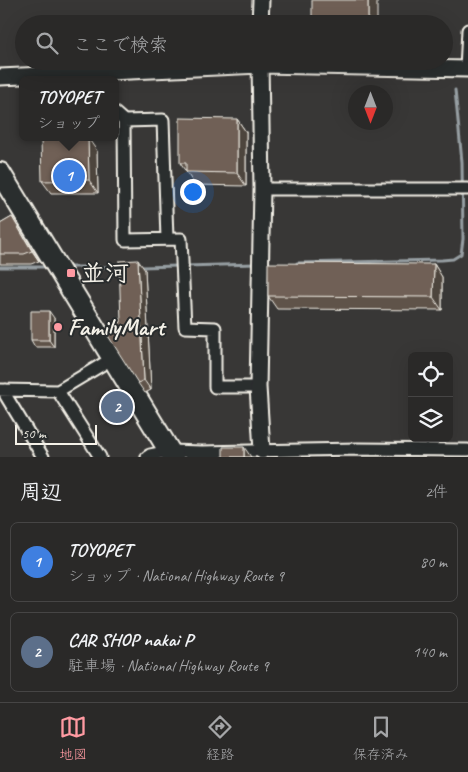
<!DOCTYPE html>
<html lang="ja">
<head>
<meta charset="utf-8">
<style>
	body { margin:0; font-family:Caveat,"Klee One",sans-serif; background:#363534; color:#f1f3f6 }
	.controls { position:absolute; right:15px; bottom:15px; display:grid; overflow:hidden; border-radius:8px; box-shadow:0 5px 20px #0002 }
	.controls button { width:45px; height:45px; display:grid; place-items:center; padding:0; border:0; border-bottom:1px solid #464545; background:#2a2928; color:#f1f3f6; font:25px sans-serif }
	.compass { position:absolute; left:348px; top:85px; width:45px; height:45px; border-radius:50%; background:#2a2928; box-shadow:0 5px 20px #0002; rotate:180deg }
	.scale { position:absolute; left:15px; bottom:12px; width:82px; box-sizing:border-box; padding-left:5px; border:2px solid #f4f1e8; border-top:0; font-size:14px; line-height:18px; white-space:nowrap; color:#f4f1e8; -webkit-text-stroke:4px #2a2d2e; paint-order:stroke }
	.you { position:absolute; left:192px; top:191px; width:18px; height:18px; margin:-12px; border:4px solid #fff; border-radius:50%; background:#1a73e8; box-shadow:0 0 0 8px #1a73e833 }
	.badge { display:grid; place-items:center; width:32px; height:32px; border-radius:50%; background:#ff9aa2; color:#fff; font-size:16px; font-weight:700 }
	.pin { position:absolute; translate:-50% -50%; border:2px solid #fff; box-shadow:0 1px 5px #0006 }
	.popup { position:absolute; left:19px; top:76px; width:100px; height:65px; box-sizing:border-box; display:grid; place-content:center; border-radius:8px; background:#2a2928; filter:drop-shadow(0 1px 4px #0005); font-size:16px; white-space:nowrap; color:#a5a6a8 }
	.popup b { font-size:19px; color:#f1f3f6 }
	.popup::after { content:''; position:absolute; left:50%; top:100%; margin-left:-10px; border:10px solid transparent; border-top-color:#2a2928 }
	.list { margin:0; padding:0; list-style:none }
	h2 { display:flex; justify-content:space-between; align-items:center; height:65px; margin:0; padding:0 20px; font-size:21px }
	h2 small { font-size:16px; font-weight:400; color:#a5a6a8 }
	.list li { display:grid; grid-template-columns:32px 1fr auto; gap:15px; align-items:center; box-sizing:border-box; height:80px; margin:0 10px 10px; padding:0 10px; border:1px solid #464545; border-radius:8px }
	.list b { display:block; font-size:19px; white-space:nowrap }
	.list p { margin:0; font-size:16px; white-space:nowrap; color:#a5a6a8 }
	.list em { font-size:16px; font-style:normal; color:#a5a6a8 }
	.icon { flex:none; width:28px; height:28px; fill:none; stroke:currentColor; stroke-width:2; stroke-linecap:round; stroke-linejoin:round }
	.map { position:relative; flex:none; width:468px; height:457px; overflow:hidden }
	.search { position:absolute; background:#2a2928; box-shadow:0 5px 20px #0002; left:15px; right:15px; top:15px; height:55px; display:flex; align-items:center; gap:12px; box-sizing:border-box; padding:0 18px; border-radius:28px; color:#a5a6a8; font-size:19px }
	.sheet { height:245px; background:#2a2928 }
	nav { display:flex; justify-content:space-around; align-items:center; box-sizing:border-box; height:70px; border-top:1px solid #464545; background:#2a2928; font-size:14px; color:#a5a6a8 }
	nav a { display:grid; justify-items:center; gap:2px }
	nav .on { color:#ff9aa2 }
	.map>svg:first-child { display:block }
</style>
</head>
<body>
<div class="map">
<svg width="468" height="457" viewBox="0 0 468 457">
	<rect width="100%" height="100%" fill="#383736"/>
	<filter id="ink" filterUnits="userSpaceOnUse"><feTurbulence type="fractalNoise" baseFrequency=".02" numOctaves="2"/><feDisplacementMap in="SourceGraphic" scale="10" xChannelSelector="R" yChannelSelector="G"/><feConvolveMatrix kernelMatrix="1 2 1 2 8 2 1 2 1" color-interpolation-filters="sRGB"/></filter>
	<g filter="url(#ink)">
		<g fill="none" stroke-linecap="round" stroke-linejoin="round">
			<path stroke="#969ea2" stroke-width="3" d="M 297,263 L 442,260 L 453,259 L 461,254 L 463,239 L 462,162 L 455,90
				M 185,266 L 256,264
				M 0,267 L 49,267
				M 65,267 L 121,267
				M 140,267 L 179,266"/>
			<defs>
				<path id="street" d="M 466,69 L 468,30
					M 115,113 L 124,121 L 125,240 L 181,239 L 185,327 L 215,328 L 215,387 L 258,387
					M 124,121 L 163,120 L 167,239
					M 262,189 L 468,189
					M 0,390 L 58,391 L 113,358
					M 6,390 L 6,396 L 43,457
					M 58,391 L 100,457
					M 147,457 L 150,455 L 170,451 L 202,452 L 358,449 L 468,450"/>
				<path id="secondary" d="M 260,24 L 261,0
					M 260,61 L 262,189 L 258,387 L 262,451
					M 0,77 L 260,65 L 468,69"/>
				<path id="highway" d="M 0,173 L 173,457"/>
			</defs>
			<use href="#street" stroke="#f4f1e8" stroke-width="15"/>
			<use href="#secondary" stroke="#f4f1e8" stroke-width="19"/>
			<use href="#highway" stroke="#f4f1e8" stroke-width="24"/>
			<use href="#street" stroke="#2a2d2e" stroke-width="11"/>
			<use href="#secondary" stroke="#2a2d2e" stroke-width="15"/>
			<use href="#highway" stroke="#2a2d2e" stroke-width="20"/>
		</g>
		<path fill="#5f534a" stroke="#f4f1e8" d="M 237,119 L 246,132 L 246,186 L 195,185 L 180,163 Z
			M 97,151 L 98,193 L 51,193 L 42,181 Z
			M 12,217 L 18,227 L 39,261 L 31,264 L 0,264 L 0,224 Z
			M 434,264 L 442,277 L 442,310 L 277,309 L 268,296 Z
			M 145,270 L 151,390 L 145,393 L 138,383 L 121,322 Z
			M 54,318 L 54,347 L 35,347 L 31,340 Z"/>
		<path fill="#4e443c" stroke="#f4f1e8" d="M 368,0 L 377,0 L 377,24 L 368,24 Z
			M 237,119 L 246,132 L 246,186 L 237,173 Z
			M 88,138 L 97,151 L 98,193 L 89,180 Z
			M 12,217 L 18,227 L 39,261 L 32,251 Z
			M 138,260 L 145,270 L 151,390 L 144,380 Z
			M 434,264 L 442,277 L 442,310 L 433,297 Z
			M 49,311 L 54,318 L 54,347 L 49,340 Z
			M 244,447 L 251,457 L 244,457 Z"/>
		<path fill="#6f6156" stroke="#f4f1e8" d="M 312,0 L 368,0 L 368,24 L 312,24 Z
			M 180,118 L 237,119 L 237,173 L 186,172 L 186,163 L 180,163 Z
			M 88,138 L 89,180 L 42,181 L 41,139 Z
			M 12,217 L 32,251 L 24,254 L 0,254 L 0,224 Z
			M 138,260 L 144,380 L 138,383 L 105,331 L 121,322 L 119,261 Z
			M 268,263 L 434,264 L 433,297 L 268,296 Z
			M 31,311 L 49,311 L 49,340 L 31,340 Z
			M 223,447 L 244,447 L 244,457 L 223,457 Z"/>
	</g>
	<g fill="#ff9aa2" stroke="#2a2d2e" stroke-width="2">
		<rect x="66" y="268" width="10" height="10" rx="2.5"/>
		<circle cx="58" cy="327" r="5"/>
	</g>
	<g text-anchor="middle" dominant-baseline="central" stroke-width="4" stroke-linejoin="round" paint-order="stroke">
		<g font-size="24" font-weight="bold" fill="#f4f1e8" stroke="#2a2d2e" text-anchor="start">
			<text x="81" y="273">並河</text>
			<text x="68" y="327">FamilyMart</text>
		</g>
	</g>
</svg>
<div class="controls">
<button><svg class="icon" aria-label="locate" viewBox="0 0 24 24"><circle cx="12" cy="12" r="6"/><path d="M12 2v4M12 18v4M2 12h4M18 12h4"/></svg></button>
<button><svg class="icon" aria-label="layers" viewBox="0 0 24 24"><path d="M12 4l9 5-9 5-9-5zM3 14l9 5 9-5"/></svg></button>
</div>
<svg class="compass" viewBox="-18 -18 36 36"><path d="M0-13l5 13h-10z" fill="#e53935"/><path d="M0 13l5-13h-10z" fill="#a5a6a8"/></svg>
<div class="scale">50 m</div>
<div class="you"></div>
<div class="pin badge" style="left:69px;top:176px;background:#3f7fe0">1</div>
<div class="popup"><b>TOYOPET</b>ショップ</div>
<div class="pin badge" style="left:117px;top:407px;background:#5c6f8a">2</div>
<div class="search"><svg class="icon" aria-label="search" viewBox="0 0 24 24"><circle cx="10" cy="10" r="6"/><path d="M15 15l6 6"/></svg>ここで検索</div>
</div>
<section class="sheet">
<h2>周辺<small>2件</small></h2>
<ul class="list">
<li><span class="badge" style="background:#3f7fe0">1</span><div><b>TOYOPET</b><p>ショップ · National Highway Route 9</p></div><em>80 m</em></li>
<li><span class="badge" style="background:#5c6f8a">2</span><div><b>CAR SHOP nakai P</b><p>駐車場 · National Highway Route 9</p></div><em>140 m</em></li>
</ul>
</section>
<nav>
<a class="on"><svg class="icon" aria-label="map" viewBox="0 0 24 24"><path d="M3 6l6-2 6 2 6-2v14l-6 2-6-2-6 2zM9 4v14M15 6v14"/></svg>地図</a>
<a><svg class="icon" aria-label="directions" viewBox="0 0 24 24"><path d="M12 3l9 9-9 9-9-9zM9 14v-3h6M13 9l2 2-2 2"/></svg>経路</a>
<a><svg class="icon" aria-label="saved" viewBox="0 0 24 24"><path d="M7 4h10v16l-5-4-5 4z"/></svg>保存済み</a>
</nav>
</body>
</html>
